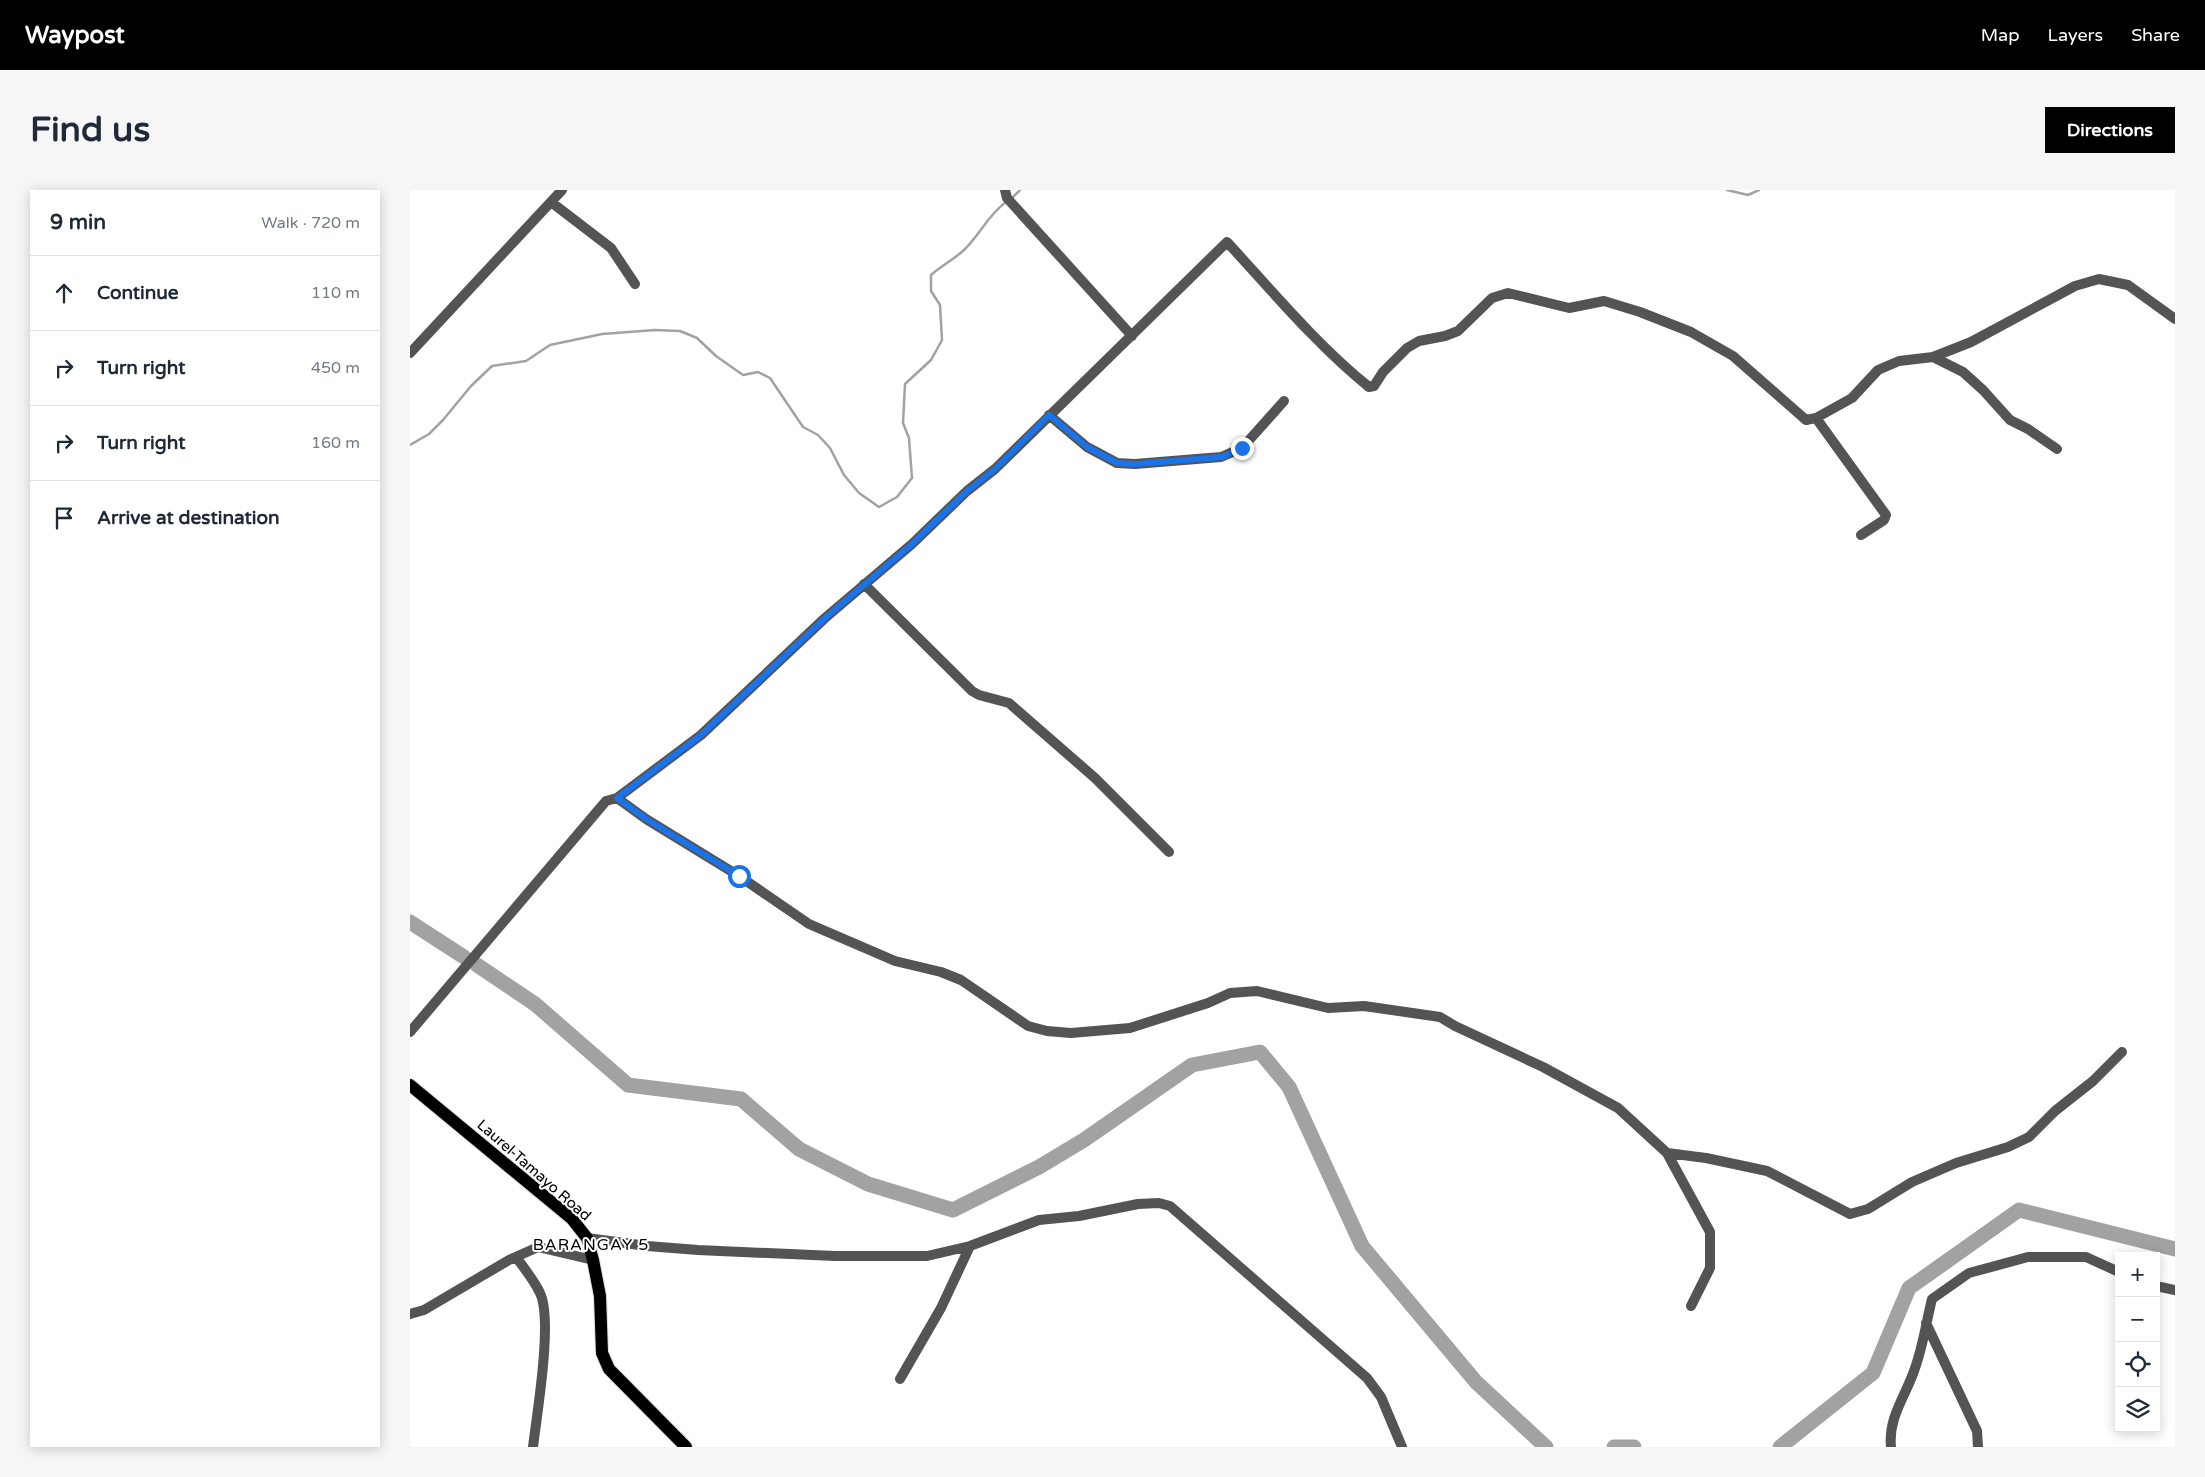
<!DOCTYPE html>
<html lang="en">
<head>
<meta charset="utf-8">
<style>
	body { margin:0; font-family:"Varela Round",sans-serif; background:#f6f6f7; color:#1f2937 }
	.controls { position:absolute; right:15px; bottom:15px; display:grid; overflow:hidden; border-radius:0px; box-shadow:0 2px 12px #0003 }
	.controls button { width:45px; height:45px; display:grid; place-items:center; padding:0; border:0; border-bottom:1px solid #e0e1e3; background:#fff; color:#1f2937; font:25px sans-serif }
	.stop { position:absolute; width:15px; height:15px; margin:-11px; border:4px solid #1a73e8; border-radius:50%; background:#fff }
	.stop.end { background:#1a73e8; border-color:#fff; box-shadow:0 1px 5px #0008 }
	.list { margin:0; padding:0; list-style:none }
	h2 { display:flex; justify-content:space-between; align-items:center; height:65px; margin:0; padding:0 20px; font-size:21px }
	h2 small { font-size:16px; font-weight:400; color:#747a83 }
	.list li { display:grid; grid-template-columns:32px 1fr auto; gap:15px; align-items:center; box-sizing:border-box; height:75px; padding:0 20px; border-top:1px solid #e0e1e3 }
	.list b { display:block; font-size:19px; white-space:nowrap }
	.list em { font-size:16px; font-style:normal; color:#747a83 }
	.icon { flex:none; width:28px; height:28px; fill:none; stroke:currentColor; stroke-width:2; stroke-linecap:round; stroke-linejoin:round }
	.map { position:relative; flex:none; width:1765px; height:1257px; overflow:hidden; border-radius:0px }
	header { display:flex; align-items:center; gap:30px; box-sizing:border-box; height:70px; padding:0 25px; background:#000; color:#fff }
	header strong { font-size:24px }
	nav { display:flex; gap:28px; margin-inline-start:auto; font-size:18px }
	.intro { display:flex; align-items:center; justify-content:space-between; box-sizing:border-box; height:120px; padding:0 30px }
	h1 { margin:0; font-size:35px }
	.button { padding:12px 22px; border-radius:0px; background:#000; color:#fff; font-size:18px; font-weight:700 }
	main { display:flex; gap:30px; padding:0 30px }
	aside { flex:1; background:#fff; border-radius:0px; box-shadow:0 2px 12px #0003 }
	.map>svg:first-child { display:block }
</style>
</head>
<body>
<header>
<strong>Waypost</strong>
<nav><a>Map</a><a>Layers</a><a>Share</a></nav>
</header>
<div class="intro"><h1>Find us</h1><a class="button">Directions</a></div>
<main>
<aside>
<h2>9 min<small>Walk · 720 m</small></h2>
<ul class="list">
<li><svg class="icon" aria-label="ahead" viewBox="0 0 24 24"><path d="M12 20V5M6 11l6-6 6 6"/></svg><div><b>Continue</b></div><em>110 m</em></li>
<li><svg class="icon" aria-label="right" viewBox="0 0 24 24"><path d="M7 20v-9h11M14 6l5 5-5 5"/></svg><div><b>Turn right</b></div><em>450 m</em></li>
<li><svg class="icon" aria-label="right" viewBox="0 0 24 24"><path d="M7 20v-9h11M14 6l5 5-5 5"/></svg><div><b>Turn right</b></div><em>160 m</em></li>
<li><svg class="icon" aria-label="arrive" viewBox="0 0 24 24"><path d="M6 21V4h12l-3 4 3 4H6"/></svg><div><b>Arrive at destination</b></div></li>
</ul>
</aside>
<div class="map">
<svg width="1765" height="1257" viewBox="0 0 1765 1257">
	<rect width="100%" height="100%" fill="#fff"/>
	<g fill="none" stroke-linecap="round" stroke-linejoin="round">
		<path stroke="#a2a2a2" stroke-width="2.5" d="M 1317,0 L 1338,5 L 1349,0
			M 601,9 L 610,0
			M 0,255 L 19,244 L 33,230 L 61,196 L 82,176 L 116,171 L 140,155 L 192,144 L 245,140 L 270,141 L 287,148 L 306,166 L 333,185 L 348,182 L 360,188 L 393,237 L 408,245 L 420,258 L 434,285 L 449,303 L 469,317 L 487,307 L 502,288 L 499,248 L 493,233 L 495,194 L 521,170 L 532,150 L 530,115 L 521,101 L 521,85 C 532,75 545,69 555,59 C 570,44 579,24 596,12"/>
		<path stroke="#a2a2a2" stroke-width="15" d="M 0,732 L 54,767
			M 67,775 L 125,814 L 218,895 L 331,909 L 389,959 L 458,994 L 543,1020 L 629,977 L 674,950 L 782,875 L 850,862 L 879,897 L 952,1056 L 1066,1192 L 1136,1257
			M 1204,1257 L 1224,1257
			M 1370,1257 L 1463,1183 L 1499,1098 L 1609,1020 L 1765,1059"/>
		<defs>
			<path id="major" d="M 0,895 L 162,1029 L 177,1048 L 183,1070 L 190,1106 L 192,1163 L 199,1179 L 276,1257"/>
		</defs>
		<use href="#major" stroke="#dbdbdb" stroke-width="14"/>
		<path stroke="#545454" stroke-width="10" d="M 595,0 L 597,8 L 722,146
			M 141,12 L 201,58 L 225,94
			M 0,163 L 152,0
			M 1523,167 L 1553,182 L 1573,200 L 1600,230 L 1618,239 L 1647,259
			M 639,225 L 677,257 L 707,273 L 725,274 L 811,267 L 832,258 L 874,211
			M 1406,228 L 1476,325 L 1474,330 L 1451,345
			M 454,394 L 562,501 L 569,505 L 599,513 L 685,588 L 759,662
			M 207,608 L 236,629 L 329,686 L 399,734 L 485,771 L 531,782 L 551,790 L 618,836 L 637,841 L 661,843 L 720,838 L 798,813 L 820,803 L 847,801 L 918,818 L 954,816 L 1030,827 L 1045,836 L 1133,877 L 1208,918 L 1257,963 L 1300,1042 L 1300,1078 L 1281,1116
			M 0,842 L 196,611 L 207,608 L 291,545 L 415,428 L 502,354 L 557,301 L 585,279 L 817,52 C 862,101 908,156 959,197 L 964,196 L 973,182 L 997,158 L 1009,151 L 1035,146 L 1048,141 L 1082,108 L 1098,103 L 1159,118 L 1194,111 L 1230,122 L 1281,142 L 1323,166 L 1396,230 L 1406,228 L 1442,208 L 1468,180 L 1489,171 L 1523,167 L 1561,152 L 1665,96 L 1689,89 L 1718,95 L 1765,129
			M 1257,963 L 1296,968 L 1357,981 L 1440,1024 L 1458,1019 L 1502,992 L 1546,973 L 1598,957 L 1619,947 L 1645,921 L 1683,891 L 1712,862
			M 177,1048 L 237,1056 L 288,1060 L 425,1066 L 517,1066 L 560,1056 L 629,1030 L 669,1026 L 728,1014 L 749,1013 L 760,1016 L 957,1188 L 971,1207 L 992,1257
			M 106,1067 C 114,1078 124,1090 130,1103 C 143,1130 127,1223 123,1257
			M 1746,1096 L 1765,1100
			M 0,1124 L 14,1120 L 99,1070 L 128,1057 L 183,1070
			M 1516,1133 L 1567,1241 L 1568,1257
			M 490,1189 L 531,1118 L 560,1056
			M 1481,1257 C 1478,1228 1495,1207 1504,1181 C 1513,1157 1516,1133 1522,1109 L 1559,1083 L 1618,1067 L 1676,1067 L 1709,1082"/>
		<use href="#major" stroke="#000" stroke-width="12"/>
	</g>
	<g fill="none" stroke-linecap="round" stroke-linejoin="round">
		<path stroke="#1a73e8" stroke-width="6" d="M 329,686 L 236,629 L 207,608 L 291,545 L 415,428 L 502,354 L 557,301 L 585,279 L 639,225 L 677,257 L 707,273 L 725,274 L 812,267 L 832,258"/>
	</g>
	<g text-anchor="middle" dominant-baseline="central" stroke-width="4" stroke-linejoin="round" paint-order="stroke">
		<g font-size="15" fill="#000" stroke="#fff">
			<text transform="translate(124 980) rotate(41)">Laurel-Tamayo Road</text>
		</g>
		<g font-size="16" letter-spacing="1" fill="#000" stroke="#fff">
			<text x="181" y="1055">BARANGAY 5</text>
		</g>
	</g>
</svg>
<div class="controls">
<button>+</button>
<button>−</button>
<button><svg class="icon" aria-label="locate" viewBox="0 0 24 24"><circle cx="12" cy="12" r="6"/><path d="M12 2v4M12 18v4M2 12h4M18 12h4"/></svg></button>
<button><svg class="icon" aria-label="layers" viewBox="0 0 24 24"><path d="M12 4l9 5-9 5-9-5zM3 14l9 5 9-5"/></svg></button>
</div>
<div class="stop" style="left:329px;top:686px"></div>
<div class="stop end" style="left:832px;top:258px"></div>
</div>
</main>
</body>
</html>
